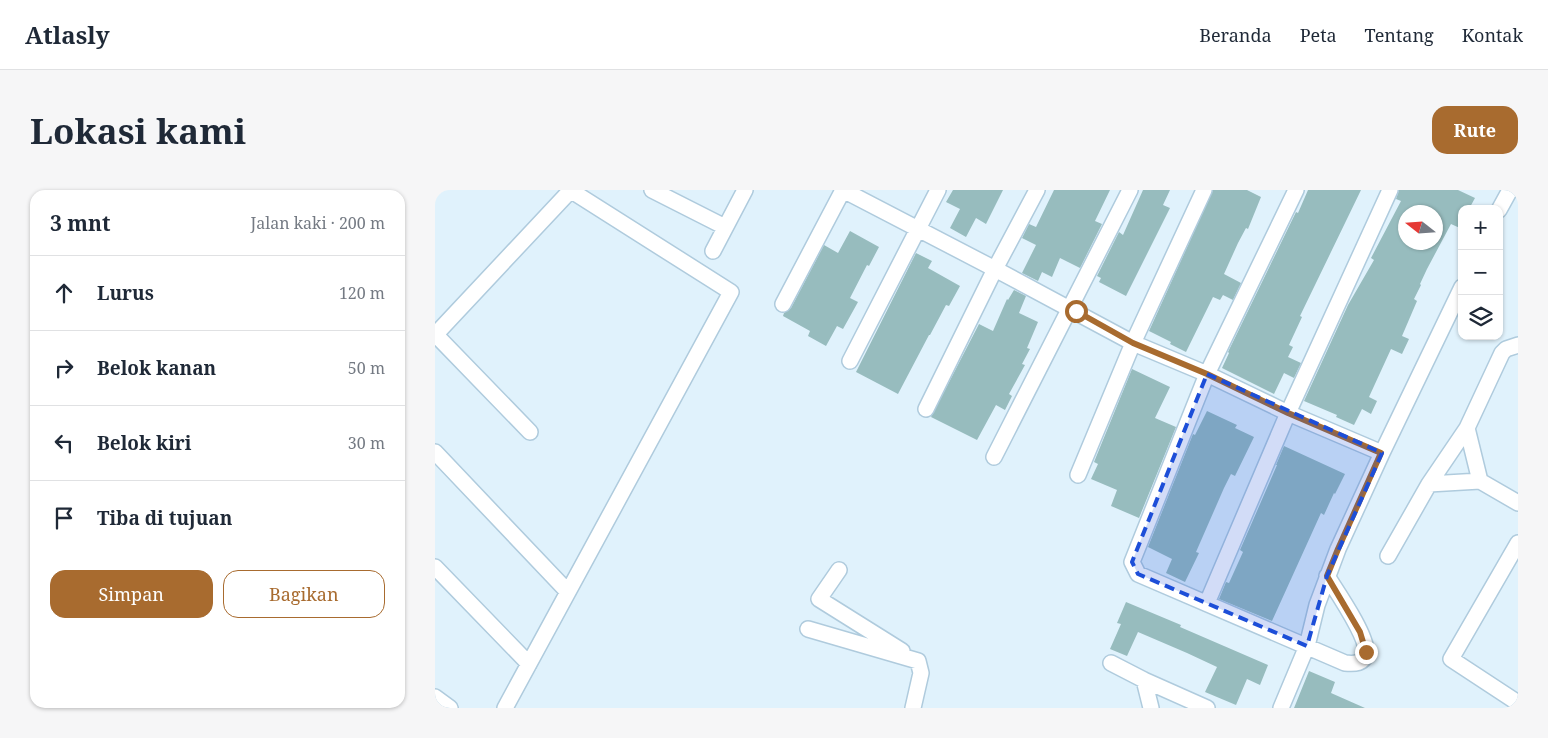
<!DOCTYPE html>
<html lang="id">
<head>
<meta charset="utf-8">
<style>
	body { margin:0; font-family:"Noto Serif",serif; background:#f6f6f7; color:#1f2937 }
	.controls { position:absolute; right:15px; top:15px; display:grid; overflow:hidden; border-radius:10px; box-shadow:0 1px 4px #0004 }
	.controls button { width:45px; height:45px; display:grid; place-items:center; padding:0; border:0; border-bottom:1px solid #e0e1e3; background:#fff; color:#1f2937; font:25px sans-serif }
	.compass { position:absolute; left:963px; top:15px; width:45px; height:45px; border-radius:50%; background:#fff; box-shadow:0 1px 4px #0004; rotate:287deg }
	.stop { position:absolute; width:15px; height:15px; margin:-11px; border:4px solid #a86b2f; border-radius:50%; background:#fff }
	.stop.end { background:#a86b2f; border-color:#fff; box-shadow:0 1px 5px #0008 }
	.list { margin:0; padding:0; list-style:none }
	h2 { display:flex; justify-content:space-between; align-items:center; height:65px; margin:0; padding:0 20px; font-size:21px }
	h2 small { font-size:16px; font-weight:400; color:#747a83 }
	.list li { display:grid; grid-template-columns:32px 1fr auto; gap:15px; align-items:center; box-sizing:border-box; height:75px; padding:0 20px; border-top:1px solid #e0e1e3 }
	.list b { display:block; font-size:19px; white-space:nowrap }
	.list em { font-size:16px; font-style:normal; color:#747a83 }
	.actions { display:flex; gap:10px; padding:15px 20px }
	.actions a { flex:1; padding:11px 0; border:1px solid #a86b2f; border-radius:15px; text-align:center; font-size:18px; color:#a86b2f }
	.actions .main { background:#a86b2f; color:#fff }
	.icon { flex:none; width:28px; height:28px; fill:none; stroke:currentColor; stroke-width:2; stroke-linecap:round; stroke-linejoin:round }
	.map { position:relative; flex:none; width:1083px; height:518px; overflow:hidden; border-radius:15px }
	header { display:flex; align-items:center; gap:30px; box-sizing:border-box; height:70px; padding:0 25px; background:#fff; border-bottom:1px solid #e0e1e3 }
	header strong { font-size:24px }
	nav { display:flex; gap:28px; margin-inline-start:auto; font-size:18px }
	.intro { display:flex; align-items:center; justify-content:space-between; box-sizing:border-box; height:120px; padding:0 30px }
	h1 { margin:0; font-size:35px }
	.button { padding:12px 22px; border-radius:15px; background:#a86b2f; color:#fff; font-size:18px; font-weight:700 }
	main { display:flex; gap:30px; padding:0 30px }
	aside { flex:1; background:#fff; border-radius:15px; box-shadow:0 1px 4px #0004 }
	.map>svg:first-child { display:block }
</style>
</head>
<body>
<header>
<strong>Atlasly</strong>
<nav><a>Beranda</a><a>Peta</a><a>Tentang</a><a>Kontak</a></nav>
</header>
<div class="intro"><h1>Lokasi kami</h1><a class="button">Rute</a></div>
<main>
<aside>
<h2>3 mnt<small>Jalan kaki · 200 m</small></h2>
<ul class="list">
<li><svg class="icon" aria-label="ahead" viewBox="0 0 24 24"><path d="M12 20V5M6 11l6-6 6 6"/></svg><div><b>Lurus</b></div><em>120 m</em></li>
<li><svg class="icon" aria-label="right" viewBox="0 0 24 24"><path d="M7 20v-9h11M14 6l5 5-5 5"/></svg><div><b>Belok kanan</b></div><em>50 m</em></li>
<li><svg class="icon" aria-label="left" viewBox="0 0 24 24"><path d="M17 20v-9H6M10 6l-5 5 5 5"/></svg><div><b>Belok kiri</b></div><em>30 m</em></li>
<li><svg class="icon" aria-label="arrive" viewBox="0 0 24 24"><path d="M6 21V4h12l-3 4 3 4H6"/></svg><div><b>Tiba di tujuan</b></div></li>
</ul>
<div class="actions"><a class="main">Simpan</a><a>Bagikan</a></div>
</aside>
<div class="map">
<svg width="1083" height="518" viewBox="0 0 1083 518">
	<rect width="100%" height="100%" fill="#e0f2fc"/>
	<path fill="#97bcbe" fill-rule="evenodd" d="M 518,0 L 568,0 L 551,34 L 541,28 L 531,47 L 515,38 L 525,19 L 511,12 Z
		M 619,0 L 675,0 L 660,31 L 667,34 L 645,78 L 625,68 L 617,87 L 607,82 L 603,91 L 587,83 L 601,55 L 587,48 L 594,34 L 601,37 Z
		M 708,0 L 735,0 L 728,15 L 735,18 L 691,106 L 664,92 L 666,88 L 662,86 L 684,42 L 688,45 Z
		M 778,0 L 812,0 L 826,7 L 813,39 L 811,38 L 803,53 L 789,84 L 806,93 L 798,110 L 788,105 L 785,110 L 778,107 L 751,162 L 735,154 L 736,152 L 714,141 Z
		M 873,0 L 926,0 L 865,126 L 867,127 L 854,155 L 858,157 L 853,167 L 866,173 L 859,188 L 849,183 L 839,204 L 787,178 L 794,163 L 793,162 L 861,22 L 863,23 Z
		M 964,0 L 1023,0 L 1040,8 L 1034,19 L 1027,19 L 1027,39 L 1016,34 L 992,79 L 985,94 L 986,95 L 979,109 L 982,111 L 967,146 L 974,149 L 967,164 L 956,159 L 934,207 L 942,211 L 936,224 L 927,219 L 919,235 L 901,227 L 902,225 L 869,211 L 913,115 L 939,70 L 936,68 L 966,11 L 961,9 ZM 970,22 L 1000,22 L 1000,52 L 970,52 Z
		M 415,41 L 444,57 L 434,76 L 432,75 L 415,108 L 423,112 L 408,139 L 402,136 L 391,156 L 373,146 L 375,141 L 348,126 L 349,123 L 356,118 L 389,55 L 403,63 Z
		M 481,63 L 497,71 L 493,78 L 525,96 L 514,116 L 511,115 L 495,145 L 494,145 L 463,204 L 421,182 Z
		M 579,100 L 591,106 L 584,123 L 603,132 L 592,158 L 595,159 L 587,174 L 590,175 L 574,204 L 577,206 L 570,220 L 561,215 L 542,250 L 496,227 L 544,134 L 558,141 L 572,109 L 573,110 Z
		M 697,179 L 735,197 L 720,228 L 741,237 L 704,328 L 676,316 L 682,300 L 656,289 L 663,274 L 659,272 Z
		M 772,221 L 802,235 L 800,238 L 819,247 L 800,286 L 796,284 L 789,298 L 761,362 L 764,363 L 750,392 L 731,383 L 737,369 L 713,357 L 758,244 L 760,245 Z
		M 849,256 L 910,284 L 900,304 L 899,303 L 889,325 L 886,323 L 837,431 L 784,409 L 791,392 L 794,393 L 808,362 L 805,360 L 842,275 L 841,275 Z
		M 691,412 L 746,435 L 745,437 L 833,475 L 825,495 L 812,489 L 801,515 L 770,502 L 782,477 L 752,463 L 703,442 L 692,466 L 675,459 L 686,434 L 682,433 Z
		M 874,481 L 900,492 L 896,503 L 930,518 L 859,518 Z"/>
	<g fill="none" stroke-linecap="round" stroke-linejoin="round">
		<defs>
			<path id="minor" d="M 217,0 L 290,37
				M 408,0 L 560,79 L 698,153 L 772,184 L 853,223 L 947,263
				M 861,0 L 772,184 L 697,372 L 703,384 L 910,473 C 919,474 930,474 931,462 C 932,445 902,402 892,386
				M 1064,20 L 1075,0
				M 278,61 L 310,0
				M 348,114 L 408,0
				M 0,144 L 95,242
				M 0,145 L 135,1
				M 415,171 L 503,0
				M 491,219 L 560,79 L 602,0
				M 0,262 L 133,402
				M 559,267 L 695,0
				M 643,285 L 698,153 L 769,0
				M 1045,291 L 1083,313
				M 994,294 L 1045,291 L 1032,238
				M 1083,353 L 1016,469 L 1083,513
				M 953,366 L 994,294 L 1032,238 L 1067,163 L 1071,159 L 1083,155
				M 0,377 L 94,474
				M 404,380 L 384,409 L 467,461
				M 772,413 L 853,223 L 955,0
				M 373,439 L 483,471 L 486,483 L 478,518
				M 676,473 L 709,490 L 772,518
				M 709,490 L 716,518
				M 0,507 L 15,518
				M 70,518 L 296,102 L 135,0
				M 846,518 L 872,456 L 882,415 L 903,359 L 947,263 L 1027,97"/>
		</defs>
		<use href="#minor" stroke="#afcbdd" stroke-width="18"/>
		<use href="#minor" stroke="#fff" stroke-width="15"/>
	</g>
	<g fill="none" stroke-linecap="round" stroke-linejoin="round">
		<path stroke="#a86b2f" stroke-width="6" d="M 641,121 L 698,153 L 772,184 L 853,223 L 946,263 L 903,359 L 892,386 L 925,442 L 931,462"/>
	</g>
	<path fill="#1d4ed8" fill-opacity="0.2" stroke="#1d4ed8" stroke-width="4" stroke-dasharray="10 6" stroke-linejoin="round" d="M 772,184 L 947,263 L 892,386 L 872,456 L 703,384 L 697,372 Z"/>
</svg>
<div class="controls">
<button>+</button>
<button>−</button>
<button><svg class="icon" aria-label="layers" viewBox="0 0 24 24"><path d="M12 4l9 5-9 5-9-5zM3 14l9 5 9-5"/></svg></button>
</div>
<svg class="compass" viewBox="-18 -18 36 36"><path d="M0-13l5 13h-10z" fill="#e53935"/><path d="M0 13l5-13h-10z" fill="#747a83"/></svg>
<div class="stop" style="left:641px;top:121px"></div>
<div class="stop end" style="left:931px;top:462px"></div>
</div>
</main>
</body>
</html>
